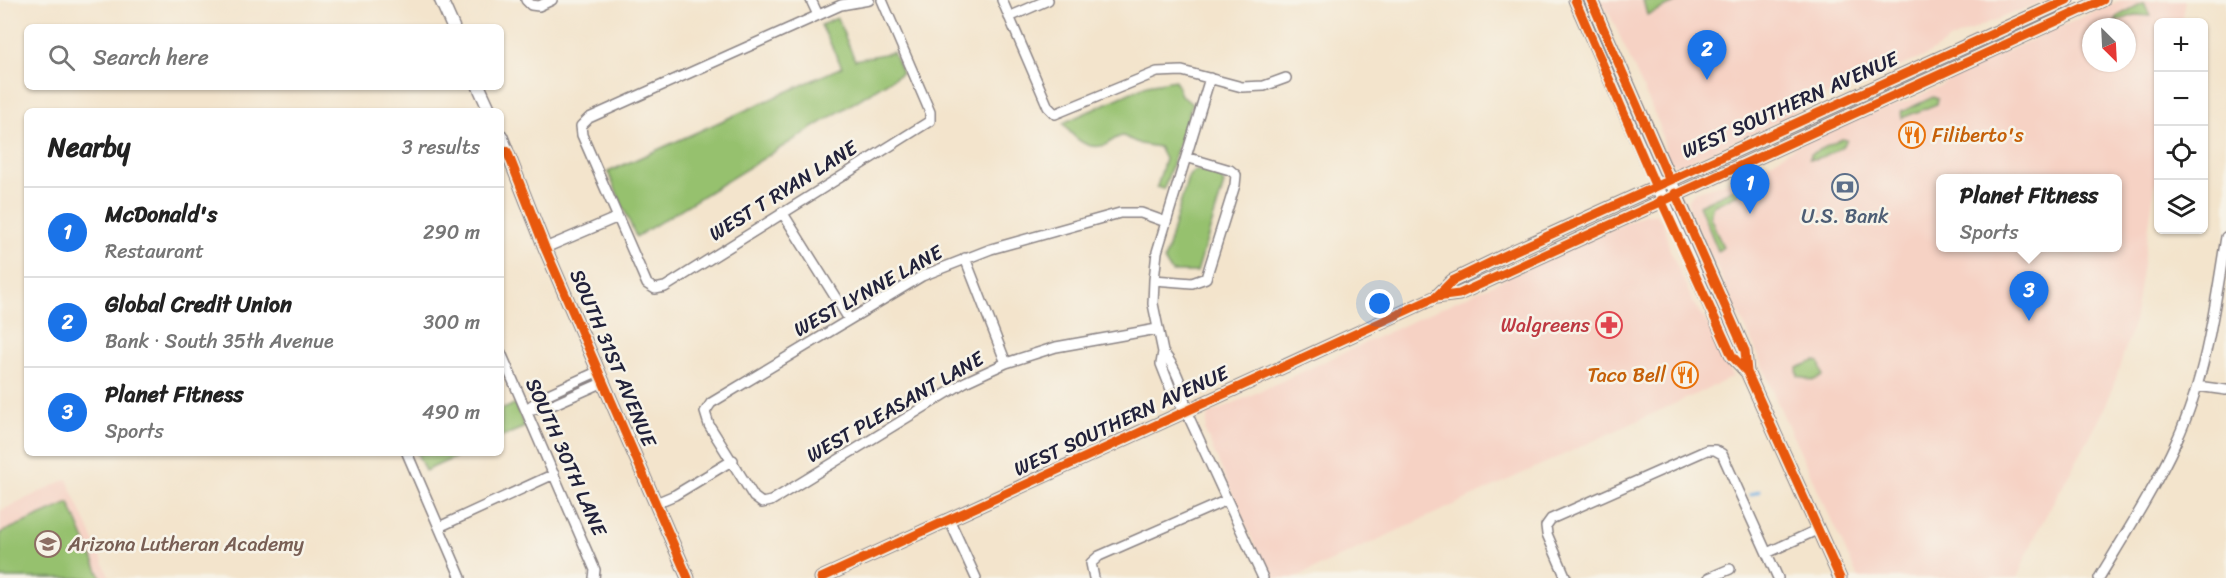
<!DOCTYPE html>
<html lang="en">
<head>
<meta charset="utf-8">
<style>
	body { margin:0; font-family:Sriracha,sans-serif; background:#f6f6f6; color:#222 }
	.controls { position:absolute; right:18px; top:18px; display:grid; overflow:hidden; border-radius:9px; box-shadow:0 2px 4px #0004 }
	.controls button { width:54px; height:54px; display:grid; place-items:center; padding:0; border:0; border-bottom:2px solid #e0e0e0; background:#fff; color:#222; font:30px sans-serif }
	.compass { position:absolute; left:2082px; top:18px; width:54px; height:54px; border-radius:50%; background:#fff; box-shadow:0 2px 4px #0004; rotate:156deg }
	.you { position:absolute; left:1380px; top:304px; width:21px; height:21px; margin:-15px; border:4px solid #fff; border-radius:50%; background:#1a73e8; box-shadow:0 0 0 9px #1a73e833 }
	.badge { display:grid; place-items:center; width:39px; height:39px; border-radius:50%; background:#1a73e8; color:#fff; font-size:20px; font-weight:700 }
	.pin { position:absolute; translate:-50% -50px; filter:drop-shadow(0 2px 3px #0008) }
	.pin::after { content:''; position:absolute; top:32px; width:21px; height:18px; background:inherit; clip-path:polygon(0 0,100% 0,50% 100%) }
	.popup { position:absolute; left:1936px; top:174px; width:186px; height:78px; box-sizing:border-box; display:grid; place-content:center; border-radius:9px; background:#fff; filter:drop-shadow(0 2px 4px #0005); font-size:20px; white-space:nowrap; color:#767676 }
	.popup b { font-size:22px; color:#222 }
	.popup::after { content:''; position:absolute; left:50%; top:100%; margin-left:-12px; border:12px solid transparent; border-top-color:#fff }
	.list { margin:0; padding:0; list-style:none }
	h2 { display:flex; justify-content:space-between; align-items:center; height:78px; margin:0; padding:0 24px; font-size:26px }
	h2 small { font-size:20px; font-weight:400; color:#767676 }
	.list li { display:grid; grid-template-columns:39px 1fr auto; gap:18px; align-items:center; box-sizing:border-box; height:90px; padding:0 24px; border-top:2px solid #e0e0e0 }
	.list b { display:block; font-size:22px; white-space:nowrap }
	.list p { margin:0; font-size:20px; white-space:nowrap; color:#767676 }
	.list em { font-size:20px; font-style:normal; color:#767676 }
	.icon { flex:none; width:33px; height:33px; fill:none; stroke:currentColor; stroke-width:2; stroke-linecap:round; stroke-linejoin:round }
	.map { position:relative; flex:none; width:2226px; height:578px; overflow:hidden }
	.search { position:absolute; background:#fff; box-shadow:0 2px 4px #0004; left:24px; top:24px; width:480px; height:66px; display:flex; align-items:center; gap:15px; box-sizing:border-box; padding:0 21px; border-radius:9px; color:#767676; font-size:22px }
	.panel { position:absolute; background:#fff; box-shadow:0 2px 4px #0004; left:24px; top:108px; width:480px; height:348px; border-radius:9px }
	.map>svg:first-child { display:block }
</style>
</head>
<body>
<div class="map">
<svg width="2226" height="578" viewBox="0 0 2226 578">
	<rect width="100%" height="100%" fill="#f7f3e8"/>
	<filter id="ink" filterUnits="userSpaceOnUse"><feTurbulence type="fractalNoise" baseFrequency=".0167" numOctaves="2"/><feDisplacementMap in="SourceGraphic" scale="12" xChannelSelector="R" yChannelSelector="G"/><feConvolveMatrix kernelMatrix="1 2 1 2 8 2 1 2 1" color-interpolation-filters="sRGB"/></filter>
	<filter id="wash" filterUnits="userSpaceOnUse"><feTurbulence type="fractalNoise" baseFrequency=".008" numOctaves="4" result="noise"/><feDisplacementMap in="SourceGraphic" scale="24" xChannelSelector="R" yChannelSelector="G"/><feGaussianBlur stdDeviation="1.35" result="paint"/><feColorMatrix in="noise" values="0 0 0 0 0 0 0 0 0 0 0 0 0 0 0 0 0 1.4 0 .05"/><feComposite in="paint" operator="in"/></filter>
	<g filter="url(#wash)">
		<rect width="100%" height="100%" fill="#f3e4cc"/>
		<path fill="#f6d2c4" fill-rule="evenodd" d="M 1601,0 L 2048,0 L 1987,23 L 1951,39 L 1924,57 L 1820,98 L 1765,128 L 1683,164 L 1675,165 L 1667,157 L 1659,124 L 1613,21 Z
			M 2121,0 L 2185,0 L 2181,22 L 2158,22 L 2158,166 L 2134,322 L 2112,390 L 2101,416 L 2038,530 L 2017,578 L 1858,578 L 1774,395 L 1755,348 L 1690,211 L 1688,201 L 1695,192 L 1724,183 L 1773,161 L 1796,146 L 1855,119 L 1910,100 L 1940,86 L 1964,70 ZM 2091,27 L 2127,27 L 2127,63 L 2091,63 ZM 1940,178 L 2118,178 L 2118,248 L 1940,248 Z
			M 1646,214 L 1655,214 L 1663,222 L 1670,250 L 1694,304 L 1711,329 L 1733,377 L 1294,578 L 1269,578 L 1205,431 L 1208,415 Z
			M 67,479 L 110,578 L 0,578 L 0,511 Z"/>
		<path fill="#96c16e" stroke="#5c7254" stroke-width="1.5" d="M 1643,0 L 1682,0 L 1647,15 Z
			M 2144,2 L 2150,16 L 2135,15 L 2115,22 L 2118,16 Z
			M 837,18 L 855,60 L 893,52 L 902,73 L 636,237 L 608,172 L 842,67 L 821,25 Z
			M 1175,80 L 1181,95 L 1192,104 L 1164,189 L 1157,187 L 1165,159 L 1159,147 L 1140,144 L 1123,136 C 1115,137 1112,142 1105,145 C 1087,151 1072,136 1063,123 L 1147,85 Z
			M 1933,97 L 1938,99 L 1937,104 L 1902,118 L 1901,112 Z
			M 1842,139 L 1847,140 C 1843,150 1819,160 1809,159 L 1811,154 Z
			M 1201,170 L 1220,176 L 1224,184 L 1197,272 L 1172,272 L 1164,261 L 1188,177 L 1194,171 Z
			M 1745,184 L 1750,184 L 1748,189 L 1713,206 L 1710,216 L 1723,247 L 1718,251 L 1699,205 Z
			M 1814,361 L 1819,362 L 1823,376 L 1812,381 L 1798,376 L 1797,368 Z
			M 515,404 L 525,427 L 501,437 L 501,410 Z
			M 417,453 L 465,453 L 425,471 Z
			M 69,503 L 101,578 L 0,578 L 0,533 Z"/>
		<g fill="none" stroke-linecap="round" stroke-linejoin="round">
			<path stroke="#6dade1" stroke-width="3" d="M 1750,495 L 1760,491"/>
		</g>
	</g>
	<g filter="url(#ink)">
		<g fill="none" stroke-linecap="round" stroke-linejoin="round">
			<defs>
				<path id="street" d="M 526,0 L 531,5 L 539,6 L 552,0
					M 811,0 L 818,15
					M 869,0 L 841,5 L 589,118 L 581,126 L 582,135 L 647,284 L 655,289 L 665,287 L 930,121 L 930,112 L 882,0
					M 1002,0 L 1048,107 L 1055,114 L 1157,72 L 1182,71 L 1242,87 L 1264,86 L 1286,78
					M 1009,17 L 1048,0
					M 1210,78 L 1157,252 L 1154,280 L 1153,304 L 1163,352 L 1161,364 L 1174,397 L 1186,411 L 1263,578
					M 782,212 L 849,319
					M 545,248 L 618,217
					M 965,258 L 1006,363
					M 1154,280 L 1192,283 L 1206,278 L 1235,185 L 1236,175 L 1230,170 L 1186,157
					M 1157,329 L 1056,347 L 1006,363 L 965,382 L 771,501 L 762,503 L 754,497 L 709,425 L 705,412 L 711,403 L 922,276 L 991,249 L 1120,213 L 1141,213 L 1166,222
					M 1163,352 C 1177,369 1184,389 1186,411
					M 501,353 L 595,570 L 594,578
					M 2197,386 L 2226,390
					M 528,408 L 546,395 L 599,371
					M 526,410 L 550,406 L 604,382
					M 407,453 L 461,578
					M 656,503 L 675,495 L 733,460
					M 949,519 L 976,578
					M 439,527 L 554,474
					M 1767,553 L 1819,529
					M 1094,578 L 1091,563 L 1099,556 L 1227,500
					M 1566,578 L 1547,534 L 1546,526 L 1551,519 L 1707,450 L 1715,450 L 1722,454 L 1778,578
					M 1709,578 L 1730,569
					M 2099,578 C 2125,535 2155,488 2176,442 C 2206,378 2215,306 2226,237"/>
				<path id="secondary" d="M 441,0 L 453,27
					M 1575,0 L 1732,356 L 1747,372
					M 1591,0 L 1745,351 L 1747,372 L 1840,578
					M 479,87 L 490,111
					M 501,136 L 545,248 L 688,578
					M 1436,297 L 1452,281 L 1510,253 L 2067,0
					M 821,578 L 1436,297 L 1459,294 L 2103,0"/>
			</defs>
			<use href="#street" stroke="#8a8384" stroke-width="12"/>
			<use href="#secondary" stroke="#8a8384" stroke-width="15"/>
			<use href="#street" stroke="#fff" stroke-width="9"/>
			<use href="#secondary" stroke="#fff" stroke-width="12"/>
			<defs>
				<path id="cycleway" d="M 1575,0 L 1655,185
					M 1591,0 L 1669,179
					M 507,151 L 545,248 L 688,578
					M 1675,193 L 1745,351 L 1747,372 L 1840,578
					M 1661,200 L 1732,356 L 1747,372
					M 1436,297 L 1452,281 L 1510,253 L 2067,0
					M 821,578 L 1436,297 L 1459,294 L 2103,0"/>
			</defs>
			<use href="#cycleway" stroke="#f7f3e8" stroke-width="13"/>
			<use href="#cycleway" stroke="#e8590c" stroke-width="9"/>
		</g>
	</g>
	<defs>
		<symbol id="restaurant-ring" viewBox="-11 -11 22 22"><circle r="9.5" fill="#f7f3e8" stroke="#e8710a" stroke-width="1.5"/><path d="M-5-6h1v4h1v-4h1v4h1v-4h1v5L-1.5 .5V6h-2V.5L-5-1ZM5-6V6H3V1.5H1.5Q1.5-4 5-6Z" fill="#e8710a"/></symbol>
		<symbol id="bank-ring" viewBox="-11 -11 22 22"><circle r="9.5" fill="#f7f3e8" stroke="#5c6f8a" stroke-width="1.5"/><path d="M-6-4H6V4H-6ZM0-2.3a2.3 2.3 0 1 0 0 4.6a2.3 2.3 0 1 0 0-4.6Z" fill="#5c6f8a"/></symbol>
		<symbol id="pharmacy-ring" viewBox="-11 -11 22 22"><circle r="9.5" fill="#f7f3e8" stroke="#e0444e" stroke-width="1.5"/><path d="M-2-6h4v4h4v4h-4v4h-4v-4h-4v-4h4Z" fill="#e0444e"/></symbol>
		<symbol id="school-ring" viewBox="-11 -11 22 22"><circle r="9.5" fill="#f7f3e8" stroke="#8d6e63" stroke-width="1.5"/><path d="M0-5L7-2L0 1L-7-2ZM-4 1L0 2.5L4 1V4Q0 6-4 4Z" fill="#8d6e63"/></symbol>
	</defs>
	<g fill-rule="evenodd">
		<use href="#restaurant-ring" x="1897" y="120" width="30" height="30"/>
		<use href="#bank-ring" x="1830" y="172" width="30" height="30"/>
		<use href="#pharmacy-ring" x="1594" y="310" width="30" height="30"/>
		<use href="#restaurant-ring" x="1670" y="360" width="30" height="30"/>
		<use href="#school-ring" x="33" y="529" width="30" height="30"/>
	</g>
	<g text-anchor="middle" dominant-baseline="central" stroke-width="5" stroke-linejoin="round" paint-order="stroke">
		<g font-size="20" fill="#22223b" stroke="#f7f3e8">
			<text transform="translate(1790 105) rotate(-24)">WEST SOUTHERN AVENUE</text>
			<text transform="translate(783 191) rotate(-32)">WEST T RYAN LANE</text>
			<text transform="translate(868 291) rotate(-29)">WEST LYNNE LANE</text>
			<text transform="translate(613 358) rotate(67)">SOUTH 31ST AVENUE</text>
			<text transform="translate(895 407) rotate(-30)">WEST PLEASANT LANE</text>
			<text transform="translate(1121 421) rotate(-25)">WEST SOUTHERN AVENUE</text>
			<text transform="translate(566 457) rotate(66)">SOUTH 30TH LANE</text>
		</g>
		<g font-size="20" fill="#c56008" stroke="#f7f3e8" text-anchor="start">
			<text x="1932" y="135">Filiberto's</text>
			<text x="1666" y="375" text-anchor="end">Taco Bell</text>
		</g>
		<g font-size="20" fill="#4e5e75" stroke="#f7f3e8">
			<text x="1845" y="216">U.S. Bank</text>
		</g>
		<g font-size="20" fill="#be3a42" stroke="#f7f3e8" text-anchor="end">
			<text x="1590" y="325">Walgreens</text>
		</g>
		<g font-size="20" fill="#785e54" stroke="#f7f3e8" text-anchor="start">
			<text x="68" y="544">Arizona Lutheran Academy</text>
		</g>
	</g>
</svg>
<div class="controls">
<button>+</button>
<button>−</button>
<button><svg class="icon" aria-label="locate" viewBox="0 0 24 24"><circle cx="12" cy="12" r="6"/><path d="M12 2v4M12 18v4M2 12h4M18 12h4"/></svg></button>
<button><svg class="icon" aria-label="layers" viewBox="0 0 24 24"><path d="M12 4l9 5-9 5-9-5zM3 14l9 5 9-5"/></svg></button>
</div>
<svg class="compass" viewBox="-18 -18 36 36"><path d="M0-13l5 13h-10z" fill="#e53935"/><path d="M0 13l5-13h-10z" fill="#767676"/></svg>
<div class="you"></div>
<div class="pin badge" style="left:1750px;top:214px">1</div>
<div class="pin badge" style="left:1707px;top:80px">2</div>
<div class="pin badge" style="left:2029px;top:321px">3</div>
<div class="popup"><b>Planet Fitness</b>Sports</div>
<div class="search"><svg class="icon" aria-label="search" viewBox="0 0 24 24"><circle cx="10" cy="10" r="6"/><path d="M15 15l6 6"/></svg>Search here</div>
<section class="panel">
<h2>Nearby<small>3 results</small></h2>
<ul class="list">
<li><span class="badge">1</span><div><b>McDonald's</b><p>Restaurant</p></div><em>290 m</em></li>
<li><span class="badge">2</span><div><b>Global Credit Union</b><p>Bank · South 35th Avenue</p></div><em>300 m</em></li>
<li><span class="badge">3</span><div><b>Planet Fitness</b><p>Sports</p></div><em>490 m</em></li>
</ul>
</section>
</div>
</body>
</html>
